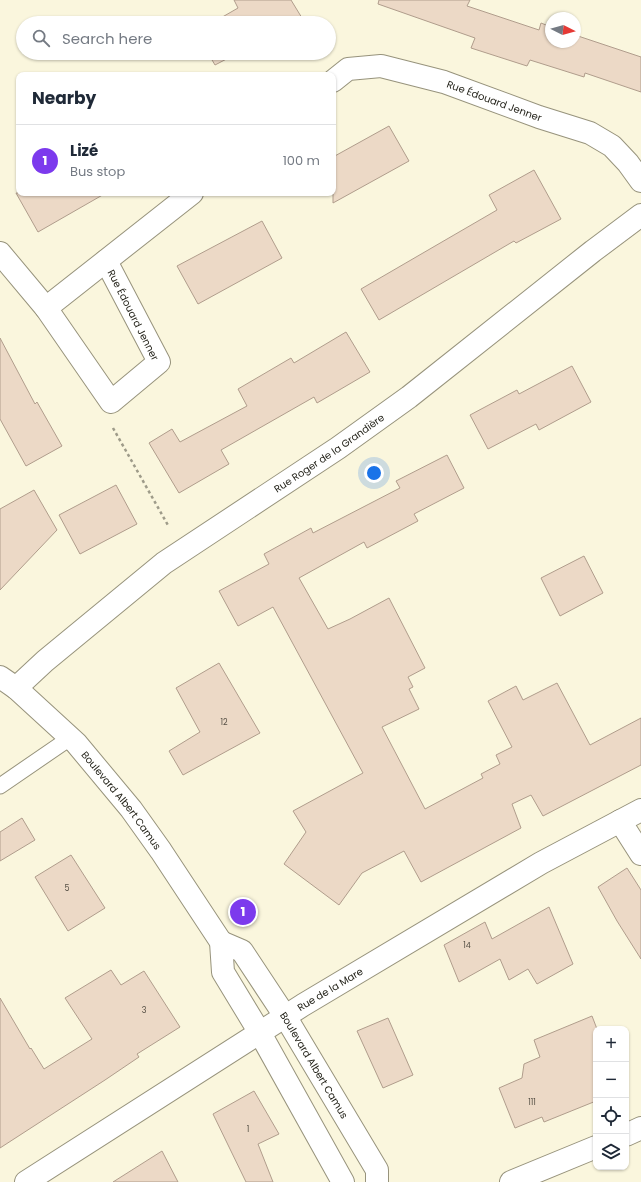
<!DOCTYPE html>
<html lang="en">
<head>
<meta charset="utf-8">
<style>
	body { margin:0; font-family:Poppins,sans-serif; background:#f2f2f3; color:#1f2937 }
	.controls { position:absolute; right:12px; bottom:12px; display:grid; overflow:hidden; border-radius:8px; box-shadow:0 1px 3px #0004 }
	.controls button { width:36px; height:36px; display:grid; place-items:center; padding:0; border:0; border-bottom:1px solid #e0e1e3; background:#fff; color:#1f2937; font:20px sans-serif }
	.compass { position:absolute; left:545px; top:12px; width:36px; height:36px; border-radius:50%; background:#fff; box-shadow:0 1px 3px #0004; rotate:96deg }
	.you { position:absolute; left:374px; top:473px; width:14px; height:14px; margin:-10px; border:3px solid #fff; border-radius:50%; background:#1a73e8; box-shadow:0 0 0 6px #1a73e833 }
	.badge { display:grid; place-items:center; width:26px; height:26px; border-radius:50%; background:#7c3aed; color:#fff; font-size:13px; font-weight:700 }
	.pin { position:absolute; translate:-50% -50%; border:2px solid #fff; box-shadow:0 1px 4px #0006 }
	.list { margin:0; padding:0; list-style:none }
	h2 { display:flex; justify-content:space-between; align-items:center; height:52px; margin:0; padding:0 16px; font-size:17px }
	h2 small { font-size:13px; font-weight:400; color:#747a83 }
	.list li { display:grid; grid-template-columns:26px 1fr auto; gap:12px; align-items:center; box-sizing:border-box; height:72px; padding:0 16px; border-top:1px solid #e0e1e3 }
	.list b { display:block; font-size:15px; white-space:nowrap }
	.list p { margin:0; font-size:13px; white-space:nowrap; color:#747a83 }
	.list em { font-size:13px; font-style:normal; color:#747a83 }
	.icon { flex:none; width:22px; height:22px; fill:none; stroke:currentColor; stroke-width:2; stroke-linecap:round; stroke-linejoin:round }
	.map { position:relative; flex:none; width:641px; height:1182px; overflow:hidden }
	.search { position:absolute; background:#fff; box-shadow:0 1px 3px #0004; left:16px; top:16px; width:320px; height:44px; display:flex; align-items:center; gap:10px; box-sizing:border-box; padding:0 14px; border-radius:22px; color:#747a83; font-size:15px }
	.panel { position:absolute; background:#fff; box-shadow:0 1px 3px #0004; left:16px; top:72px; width:320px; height:124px; border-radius:8px }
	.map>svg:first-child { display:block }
</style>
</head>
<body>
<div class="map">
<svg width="641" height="1182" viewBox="0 0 641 1182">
	<rect width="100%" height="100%" fill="#faf6dd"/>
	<path fill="#ecd9c6" stroke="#b09d8c" d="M 234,0 L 291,0 L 302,18 L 293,23 L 212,23 L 238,8 Z
		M 379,0 L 470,0 L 467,6 L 539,30 L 541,23 L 551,27 L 551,42 L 575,42 L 575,35 L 641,57 L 641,92 L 585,73 L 584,77 L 530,60 L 527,66 L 471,48 L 475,38 L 378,4 Z
		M 208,53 L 238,53 L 215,65 Z
		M 389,126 L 409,161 L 333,203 L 333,157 Z
		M 534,170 L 561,219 L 516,243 L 514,241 L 379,320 L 361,289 L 497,210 L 489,195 Z
		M 16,193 L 106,193 L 38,232 Z
		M 262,221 L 282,258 L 198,304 L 177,266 Z
		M 346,332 L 370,372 L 317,403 L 314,397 L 221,450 L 229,464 L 179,493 L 149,443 L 172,429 L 180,442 L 247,406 L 238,389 L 291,358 L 294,363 Z
		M 0,338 L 35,404 L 37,402 L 62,446 L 26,466 L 0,419 Z
		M 572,366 L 591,402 L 539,430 L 536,424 L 488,449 L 470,415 L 517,390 L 519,394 Z
		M 447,455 L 464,488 L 414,514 L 418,521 L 367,548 L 364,542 L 299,578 L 328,629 L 350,619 L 389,598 L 425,668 L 408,677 L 413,687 L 409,689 L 419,709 L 382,727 L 425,809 L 483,778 L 481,774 L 500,764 L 496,755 L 512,747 L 488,701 L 516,686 L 523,700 L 557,683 L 590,745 L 641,718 L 641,765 L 543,816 L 531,795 L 512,804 L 521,828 L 421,882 L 404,851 L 362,873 L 339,905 L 284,864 L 306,832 L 293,811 L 363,773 L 273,607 L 238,626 L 219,591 L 269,564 L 264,554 L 311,528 L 313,533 L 400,488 L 396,481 Z
		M 116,485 L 137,524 L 80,554 L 59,515 Z
		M 34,490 L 57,530 L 0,590 L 0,509 Z
		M 584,556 L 603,593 L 560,616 L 541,578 Z
		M 219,663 L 260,733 L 183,775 L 169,751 L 200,732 L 176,688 Z
		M 22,818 L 35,840 L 0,861 L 0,832 Z
		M 71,855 L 105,908 L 68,931 L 35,877 Z
		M 627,868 L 641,890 L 641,959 L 617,921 L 598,887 Z
		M 549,907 L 573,964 L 537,984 L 528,969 L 509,980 L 500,959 L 459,982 L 444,945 L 485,922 L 492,939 Z
		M 111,970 L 121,985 L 144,971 L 180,1027 L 137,1054 L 139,1057 L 105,1080 L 0,1148 L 0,998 L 30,1049 L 31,1048 L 44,1069 L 92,1039 L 65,998 Z
		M 592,1016 L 597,1029 L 596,1029 L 596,1101 L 544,1122 L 542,1117 L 515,1128 L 499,1088 L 522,1078 L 524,1064 L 540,1057 L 534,1040 Z
		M 388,1018 L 413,1075 L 383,1088 L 357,1031 Z
		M 254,1091 L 279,1134 L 258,1144 L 273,1182 L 246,1182 L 213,1114 Z
		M 162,1151 L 178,1182 L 113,1182 Z"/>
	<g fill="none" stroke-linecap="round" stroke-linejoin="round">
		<defs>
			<path id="lane" d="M 0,786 L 70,738"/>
			<g id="street">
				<path id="s1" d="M 333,81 L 348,69 L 381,66 L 444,82 L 539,117 L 590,133 L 612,146 L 628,163 L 641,181"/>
				<path d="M 0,253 L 46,308 L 111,402 L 159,362 L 106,261"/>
				<path d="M 46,308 L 192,193"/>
				<path id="s2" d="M 16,688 L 45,661 L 164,563 L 338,448 L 409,397 L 593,251 L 641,215"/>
				<path d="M 620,821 L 641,854"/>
				<path id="s3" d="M 26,1182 L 303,1005 L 541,863 L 641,810"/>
			</g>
			<g id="secondary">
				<path id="s4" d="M 0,677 L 16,688 L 76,743 L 131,809 L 161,851 L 221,942 L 223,972 L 260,1033 L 343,1182"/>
				<path id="s5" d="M 221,942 L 242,951 L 285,1016 L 377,1170 L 377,1182"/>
				<path d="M 626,1135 L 641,1128"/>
				<path d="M 511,1182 L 596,1147"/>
			</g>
		</defs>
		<use href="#lane" stroke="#97937c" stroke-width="17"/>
		<use href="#street" stroke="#97937c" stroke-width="24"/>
		<use href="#secondary" stroke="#97937c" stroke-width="24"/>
		<path stroke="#9e9b89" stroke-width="2.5" stroke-dasharray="3 3" stroke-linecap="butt" d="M 113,428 L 169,527"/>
		<use href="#lane" stroke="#fff" stroke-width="15"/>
		<use href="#street" stroke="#fff" stroke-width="22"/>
		<use href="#secondary" stroke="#fff" stroke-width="22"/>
	</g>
	<g text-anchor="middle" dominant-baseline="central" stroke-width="4" stroke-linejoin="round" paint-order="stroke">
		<g font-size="8" fill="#565045">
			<text x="224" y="722">12</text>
			<text x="67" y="888">5</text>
			<text x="467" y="945">14</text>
			<text x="144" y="1010">3</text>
			<text x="532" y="1102">111</text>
			<text x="248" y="1129">1</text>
		</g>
		<g font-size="10" fill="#24231a" stroke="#fff">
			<text stroke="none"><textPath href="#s1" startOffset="171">Rue Édouard Jenner</textPath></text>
			<text transform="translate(133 315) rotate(63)">Rue Édouard Jenner</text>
			<text stroke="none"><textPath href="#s2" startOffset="392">Rue Roger de la Grandière</textPath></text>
			<text stroke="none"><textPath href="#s4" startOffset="174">Boulevard Albert Camus</textPath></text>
			<text stroke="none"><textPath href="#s3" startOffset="360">Rue de la Mare</textPath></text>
			<text stroke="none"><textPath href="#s5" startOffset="158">Boulevard Albert Camus</textPath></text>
		</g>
	</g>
</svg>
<div class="controls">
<button>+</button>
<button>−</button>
<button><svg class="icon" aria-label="locate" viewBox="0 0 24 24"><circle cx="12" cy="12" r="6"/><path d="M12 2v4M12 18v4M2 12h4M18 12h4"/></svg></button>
<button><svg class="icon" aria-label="layers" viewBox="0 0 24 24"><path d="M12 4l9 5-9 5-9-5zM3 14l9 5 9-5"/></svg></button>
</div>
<svg class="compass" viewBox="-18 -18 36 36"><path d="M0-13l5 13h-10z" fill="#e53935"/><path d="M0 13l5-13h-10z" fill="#747a83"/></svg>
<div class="you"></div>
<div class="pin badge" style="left:243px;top:912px">1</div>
<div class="search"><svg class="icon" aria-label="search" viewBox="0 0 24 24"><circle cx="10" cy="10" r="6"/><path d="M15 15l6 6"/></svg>Search here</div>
<section class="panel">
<h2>Nearby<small></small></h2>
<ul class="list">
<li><span class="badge">1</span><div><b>Lizé</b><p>Bus stop</p></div><em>100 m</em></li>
</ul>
</section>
</div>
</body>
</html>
